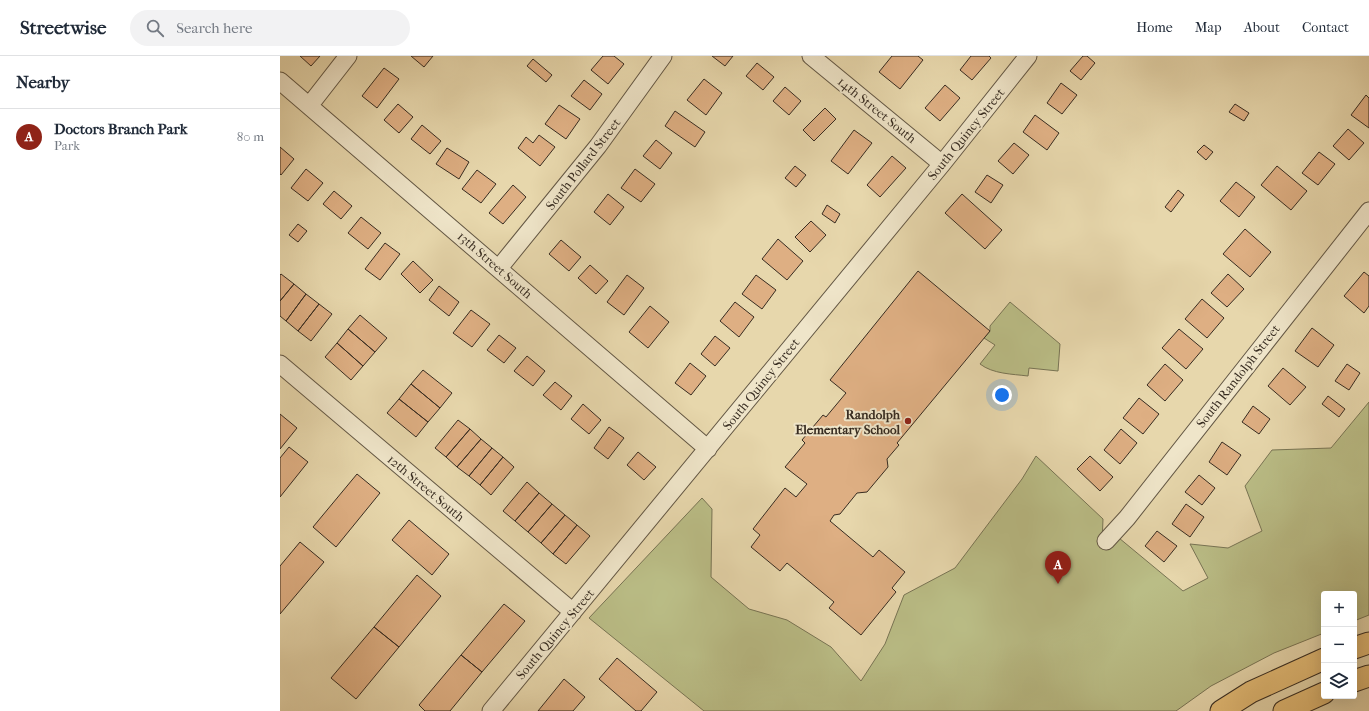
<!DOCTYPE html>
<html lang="en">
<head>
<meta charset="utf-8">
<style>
	body { margin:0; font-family:"IM FELL French Canon",serif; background:#f2f2f3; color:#1f2937 }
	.controls { position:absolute; right:12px; bottom:12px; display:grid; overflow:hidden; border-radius:4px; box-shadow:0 4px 16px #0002 }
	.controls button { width:36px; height:36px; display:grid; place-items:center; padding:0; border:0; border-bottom:1px solid #e0e1e3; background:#fff; color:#1f2937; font:20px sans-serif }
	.you { position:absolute; left:722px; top:339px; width:14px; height:14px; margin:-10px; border:3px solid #fff; border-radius:50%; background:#1a73e8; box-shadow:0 0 0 6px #1a73e833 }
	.badge { display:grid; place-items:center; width:26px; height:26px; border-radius:50%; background:#8f2418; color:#fff; font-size:13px; font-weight:700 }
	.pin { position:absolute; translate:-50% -33px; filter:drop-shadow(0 1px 2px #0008) }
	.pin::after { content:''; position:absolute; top:21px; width:14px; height:12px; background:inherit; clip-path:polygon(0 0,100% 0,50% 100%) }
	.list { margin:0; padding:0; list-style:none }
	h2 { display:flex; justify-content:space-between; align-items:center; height:52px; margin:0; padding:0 16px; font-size:17px }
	h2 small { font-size:13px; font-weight:400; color:#747a83 }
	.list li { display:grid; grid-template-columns:26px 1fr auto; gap:12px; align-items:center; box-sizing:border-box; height:56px; padding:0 16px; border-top:1px solid #e0e1e3 }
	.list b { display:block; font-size:15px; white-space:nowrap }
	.list p { margin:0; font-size:13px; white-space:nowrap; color:#747a83 }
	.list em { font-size:13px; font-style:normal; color:#747a83 }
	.icon { flex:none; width:22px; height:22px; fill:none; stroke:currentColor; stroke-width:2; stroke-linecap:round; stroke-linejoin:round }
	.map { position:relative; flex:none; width:1089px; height:655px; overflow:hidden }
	header { display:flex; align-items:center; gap:24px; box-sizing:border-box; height:56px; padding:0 20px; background:#fff; border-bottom:1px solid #e0e1e3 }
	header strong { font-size:19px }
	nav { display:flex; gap:22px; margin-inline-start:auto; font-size:14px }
	.search { width:280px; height:36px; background:#f2f2f3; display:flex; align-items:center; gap:10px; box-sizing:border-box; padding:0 14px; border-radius:22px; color:#747a83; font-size:15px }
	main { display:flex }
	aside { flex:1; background:#fff }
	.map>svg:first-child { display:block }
</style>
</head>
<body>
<header>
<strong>Streetwise</strong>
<div class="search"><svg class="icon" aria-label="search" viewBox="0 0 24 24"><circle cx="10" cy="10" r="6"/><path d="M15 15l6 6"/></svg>Search here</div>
<nav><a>Home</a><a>Map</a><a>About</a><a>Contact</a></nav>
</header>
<main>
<aside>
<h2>Nearby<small></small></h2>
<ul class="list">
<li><span class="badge">A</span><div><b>Doctors Branch Park</b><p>Park</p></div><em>80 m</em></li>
</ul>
</aside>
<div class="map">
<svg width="1089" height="655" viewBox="0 0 1089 655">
	<rect width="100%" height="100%" fill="#e7d7ac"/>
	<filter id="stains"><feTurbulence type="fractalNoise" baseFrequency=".005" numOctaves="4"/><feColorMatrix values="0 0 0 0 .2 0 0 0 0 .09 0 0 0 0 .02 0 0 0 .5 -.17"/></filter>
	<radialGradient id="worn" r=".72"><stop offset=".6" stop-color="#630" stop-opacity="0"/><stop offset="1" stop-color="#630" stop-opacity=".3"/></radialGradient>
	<path fill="#babd86" stroke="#787454" d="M 730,246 L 780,288 L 778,315 L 749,312 L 748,320 C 732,318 713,318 700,308 L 715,289 L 704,282 L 710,275 L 710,270 Z
		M 1089,346 L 1089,559 L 1074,565 L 1074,538 L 1044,538 L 1044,577 L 994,597 L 931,630 L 896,655 L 424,655 L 309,562 L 422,442 L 432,453 L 431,521 L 469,553 L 507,564 L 551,591 L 581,625 L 605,588 L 624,539 L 675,512 L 742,423 L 756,400 L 823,463 L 822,488 L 839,482 L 903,535 L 928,522 L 910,488 L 948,492 L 982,475 L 965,430 L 992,394 L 1051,392 Z"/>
	<path fill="#deaf83" stroke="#372c21" d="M 20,0 L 40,0 L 31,10 Z
		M 131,0 L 153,0 L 144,11 Z
		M 323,0 L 334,0 L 344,8 L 328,28 L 311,14 Z
		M 432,0 L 453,0 L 445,10 Z
		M 612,0 L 638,0 L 643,4 L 620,33 L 599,16 Z
		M 691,0 L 709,0 L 711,2 L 692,24 L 680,14 Z
		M 803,0 L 807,0 L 815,7 L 801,24 L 790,15 Z
		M 253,3 L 272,19 L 266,26 L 247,10 Z
		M 477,7 L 494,21 L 483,34 L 466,20 Z
		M 104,12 L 119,23 L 97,52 L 82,40 Z
		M 424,23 L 442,37 L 426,59 L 407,44 Z
		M 304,24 L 322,38 L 310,54 L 291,40 Z
		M 781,27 L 797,39 L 782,58 L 767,47 Z
		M 665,29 L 680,42 L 660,65 L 645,52 Z
		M 505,31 L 521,45 L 509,59 L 493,45 Z
		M 1086,39 L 1089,42 L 1089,72 L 1071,59 Z
		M 118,48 L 133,61 L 119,77 L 104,64 Z
		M 955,48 L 969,57 L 964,65 L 949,56 Z
		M 279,49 L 300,63 L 286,83 L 265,68 Z
		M 545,52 L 556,63 L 534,85 L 523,74 Z
		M 395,55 L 425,76 L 415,91 L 385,70 Z
		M 755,59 L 779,77 L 767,94 L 743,76 Z
		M 142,69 L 161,85 L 150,98 L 131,83 Z
		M 1068,73 L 1084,87 L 1069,104 L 1053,90 Z
		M 574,74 L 592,87 L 568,118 L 551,105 Z
		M 259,79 L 275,91 L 260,110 L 238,92 L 246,81 L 253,87 Z
		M 376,84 L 392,97 L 380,113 L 363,100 Z
		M 734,87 L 749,99 L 733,118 L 718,105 Z
		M 924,89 L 933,96 L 926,104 L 917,96 Z
		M 0,91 L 14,103 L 1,119 L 0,118 Z
		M 167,92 L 189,106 L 179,123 L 156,108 Z
		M 1039,96 L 1055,108 L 1038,129 L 1022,117 Z
		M 612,100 L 626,112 L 600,141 L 587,129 Z
		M 515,110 L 526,119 L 516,131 L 505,122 Z
		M 997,110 L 1027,135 L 1011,154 L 981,129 Z
		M 26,113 L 43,127 L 28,145 L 11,132 Z
		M 355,113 L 375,128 L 361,146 L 341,132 Z
		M 197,114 L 216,128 L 201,147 L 182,133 Z
		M 707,119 L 723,129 L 711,147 L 695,136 Z
		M 956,126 L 975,141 L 959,161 L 940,145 Z
		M 233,129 L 246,141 L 223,168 L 209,157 Z
		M 898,134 L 904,139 L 891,156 L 885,151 Z
		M 54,135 L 72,150 L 61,163 L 43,148 Z
		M 328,138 L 344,151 L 330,169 L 314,156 Z
		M 682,138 L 722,174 L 705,193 L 665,157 Z
		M 547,149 L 560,158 L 555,167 L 542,158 Z
		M 81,161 L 101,177 L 88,193 L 68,177 Z
		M 531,165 L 546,179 L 530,196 L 515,181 Z
		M 18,168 L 27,175 L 18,186 L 9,179 Z
		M 965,173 L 991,196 L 970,221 L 943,198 Z
		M 498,183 L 523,205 L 507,224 L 482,203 Z
		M 281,184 L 301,201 L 289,215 L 269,198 Z
		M 105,187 L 120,198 L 100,224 L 85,213 Z
		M 133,205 L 153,224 L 140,237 L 121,218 Z
		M 310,209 L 328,225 L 316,238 L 298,222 Z
		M 638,215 L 710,275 L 617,387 L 619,389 L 607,403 L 608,411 L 587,436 L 577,437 L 560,458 L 554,459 L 550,465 L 593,501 L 599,494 L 625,516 L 612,532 L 616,536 L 581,579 L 549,552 L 554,546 L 507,507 L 500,515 L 471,491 L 480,479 L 473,473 L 505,432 L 516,441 L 527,428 L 505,411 L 525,387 L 522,384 L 543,359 L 546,361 L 566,337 L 550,324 Z
		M 1084,216 L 1089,220 L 1089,250 L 1084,257 L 1064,240 Z
		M 1,218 L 14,228 L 0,245 L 0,219 Z
		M 948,218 L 964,233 L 947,251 L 931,237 Z
		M 347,219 L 364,232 L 344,259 L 327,246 Z
		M 476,219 L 496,234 L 482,253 L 462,238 Z
		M 14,228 L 26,238 L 6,265 L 0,260 L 0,245 Z
		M 159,230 L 179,246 L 169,260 L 149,244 Z
		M 26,238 L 39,248 L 18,275 L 6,265 Z
		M 922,243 L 944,262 L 927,282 L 905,263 Z
		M 455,246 L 474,261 L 459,281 L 440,265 Z
		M 39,248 L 52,258 L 31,285 L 18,275 Z
		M 370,250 L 389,266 L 368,292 L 349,276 Z
		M 191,254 L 210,268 L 192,291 L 173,277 Z
		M 80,259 L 107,282 L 95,296 L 68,273 Z
		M 1032,272 L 1054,289 L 1038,311 L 1015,295 Z
		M 68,273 L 95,296 L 83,310 L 57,287 Z
		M 899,273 L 923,293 L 906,313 L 882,292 Z
		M 219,279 L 236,292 L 224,307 L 207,294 Z
		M 435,280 L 450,292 L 435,310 L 421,298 Z
		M 57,287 L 83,310 L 71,324 L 45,301 Z
		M 247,300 L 265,315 L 253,330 L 234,315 Z
		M 410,307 L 426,320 L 411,339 L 395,327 Z
		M 885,308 L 903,324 L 885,345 L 867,329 Z
		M 1067,308 L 1080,317 L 1069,334 L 1055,325 Z
		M 1003,312 L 1026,331 L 1010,349 L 988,330 Z
		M 143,314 L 172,337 L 160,352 L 131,328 Z
		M 275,326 L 292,340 L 281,354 L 263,339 Z
		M 131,328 L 160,352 L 148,366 L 119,343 Z
		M 1048,340 L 1065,353 L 1059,361 L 1042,348 Z
		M 859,342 L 879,358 L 863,378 L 843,362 Z
		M 119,343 L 148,366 L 136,381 L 107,357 Z
		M 303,348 L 321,364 L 309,378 L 291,363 Z
		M 973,350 L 990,363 L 979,378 L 962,366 Z
		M 0,358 L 17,372 L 0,393 Z
		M 178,364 L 190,373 L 166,401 L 155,392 Z
		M 329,371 L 344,382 L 328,403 L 314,392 Z
		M 190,373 L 201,383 L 177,411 L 166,401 Z
		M 841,373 L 857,387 L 840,408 L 824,394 Z
		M 201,383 L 212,392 L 189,420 L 177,411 Z
		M 942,386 L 961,399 L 947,419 L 929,406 Z
		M 9,391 L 28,406 L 0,441 L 0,402 Z
		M 212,392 L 223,401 L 200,429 L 189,420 Z
		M 358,396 L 376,411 L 364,424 L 347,409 Z
		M 810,400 L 833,421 L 820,435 L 797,413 Z
		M 223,401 L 234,411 L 211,439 L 200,429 Z
		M 77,418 L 100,437 L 56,491 L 33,471 Z
		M 919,419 L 935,432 L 922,449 L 905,436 Z
		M 247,426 L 259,437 L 235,465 L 223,455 Z
		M 259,437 L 272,448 L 248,476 L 235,465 Z
		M 272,448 L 285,459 L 261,487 L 248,476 Z
		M 906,448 L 924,461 L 910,481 L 892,468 Z
		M 285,459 L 297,469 L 273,498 L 261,487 Z
		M 129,464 L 169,498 L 152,519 L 112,484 Z
		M 297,469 L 310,480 L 286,508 L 273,498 Z
		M 877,475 L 897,490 L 884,506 L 865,490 Z
		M 20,486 L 44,506 L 0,558 L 0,510 Z
		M 137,519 L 161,540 L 119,591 L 94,571 Z
		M 224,548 L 245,565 L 202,616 L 181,599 Z
		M 94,571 L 119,591 L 76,643 L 51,622 Z
		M 181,599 L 202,616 L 170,655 L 145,655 L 139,649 Z
		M 337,602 L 377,636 L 361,655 L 356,655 L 319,623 Z
		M 284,623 L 305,641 L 293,655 L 258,655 Z"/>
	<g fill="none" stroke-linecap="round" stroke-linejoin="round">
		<defs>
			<path id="minor" d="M 531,0 L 662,108
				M 0,25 L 428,393
				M 29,50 L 68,0
				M 219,212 L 318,90 L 383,0
				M 0,308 L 293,556
				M 826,485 L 847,462 L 1089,155
				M 211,655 L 662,108 L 748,0"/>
			<path id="major" d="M 1074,592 L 1089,587
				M 1074,625 L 1089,620
				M 941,655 L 971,636 L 1044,603
				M 1004,655 L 1044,637"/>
		</defs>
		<use href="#minor" stroke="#635744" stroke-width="19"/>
		<use href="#major" stroke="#372c21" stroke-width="23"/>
		<use href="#minor" stroke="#efe5c9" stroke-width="17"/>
		<use href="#major" stroke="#e4bc76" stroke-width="21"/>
	</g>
	<circle fill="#8f2418" stroke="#efe5c9" stroke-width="1.5" cx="628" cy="365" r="4"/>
	<g text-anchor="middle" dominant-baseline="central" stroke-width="4" stroke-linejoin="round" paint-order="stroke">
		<g font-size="13" fill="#372c21" stroke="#efe5c9">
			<text transform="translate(597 54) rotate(39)">14th Street South</text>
			<text transform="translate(686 78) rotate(-51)">South Quincy Street</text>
			<text transform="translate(303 108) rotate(-52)">South Pollard Street</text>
			<text transform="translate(215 209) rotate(41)">13th Street South</text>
			<text transform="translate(958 320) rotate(-52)">South Randolph Street</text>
			<text transform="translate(481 328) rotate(-51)">South Quincy Street</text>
			<text transform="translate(146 432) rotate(40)">12th Street South</text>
			<text transform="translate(275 578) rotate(-50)">South Quincy Street</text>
		</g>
		<g font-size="13" font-weight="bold" fill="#372c21" stroke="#efe5c9" text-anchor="end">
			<text x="620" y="358">Randolph<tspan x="620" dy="15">Elementary School</tspan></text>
		</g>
	</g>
	<rect width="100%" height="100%" filter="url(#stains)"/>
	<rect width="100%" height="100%" fill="url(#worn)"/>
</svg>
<div class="controls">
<button>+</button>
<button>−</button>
<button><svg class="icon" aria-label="layers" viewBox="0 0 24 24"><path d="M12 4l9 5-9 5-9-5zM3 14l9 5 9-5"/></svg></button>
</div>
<div class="you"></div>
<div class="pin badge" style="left:778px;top:528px">A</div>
</div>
</main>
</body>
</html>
